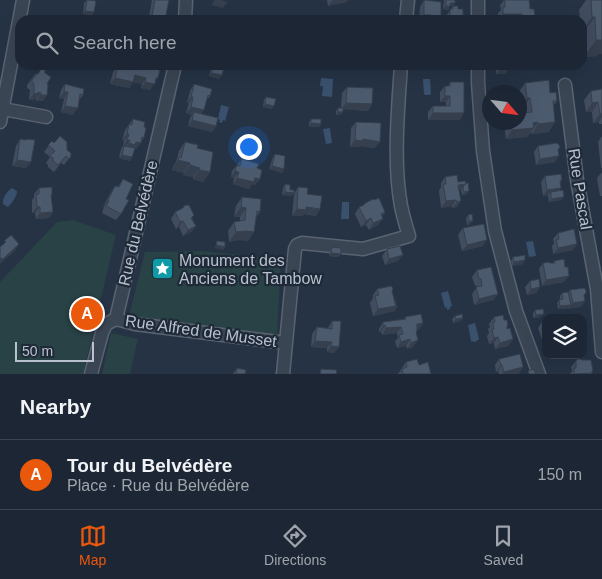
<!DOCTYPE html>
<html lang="en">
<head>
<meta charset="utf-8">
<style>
	body { margin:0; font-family:Helvetica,sans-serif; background:#293240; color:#f1f3f6 }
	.controls { position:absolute; right:15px; bottom:15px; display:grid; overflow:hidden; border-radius:10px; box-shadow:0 5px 20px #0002 }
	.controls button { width:45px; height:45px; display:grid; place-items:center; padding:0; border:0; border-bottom:1px solid #3a434f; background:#1c2634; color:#f1f3f6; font:25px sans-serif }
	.compass { position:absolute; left:482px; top:85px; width:45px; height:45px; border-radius:50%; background:#1c2634; box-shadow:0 5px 20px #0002; rotate:118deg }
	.scale { position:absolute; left:15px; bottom:12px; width:79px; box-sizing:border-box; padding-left:5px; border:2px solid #b8c0cd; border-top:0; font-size:14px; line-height:18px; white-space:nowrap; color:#b8c0cd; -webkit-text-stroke:4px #1f2a39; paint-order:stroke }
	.you { position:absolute; left:248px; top:146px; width:18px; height:18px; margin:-12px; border:4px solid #fff; border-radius:50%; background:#1a73e8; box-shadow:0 0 0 8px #1a73e833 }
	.badge { display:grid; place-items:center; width:32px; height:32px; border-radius:50%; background:#ea580c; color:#fff; font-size:16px; font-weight:700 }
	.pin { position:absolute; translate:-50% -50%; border:2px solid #fff; box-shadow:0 1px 5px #0006 }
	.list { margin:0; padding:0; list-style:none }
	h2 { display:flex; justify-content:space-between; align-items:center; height:65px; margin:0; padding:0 20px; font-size:21px }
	h2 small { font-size:16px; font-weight:400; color:#a0a5ac }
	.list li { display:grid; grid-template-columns:32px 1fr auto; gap:15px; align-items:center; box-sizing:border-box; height:70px; padding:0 20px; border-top:1px solid #3a434f }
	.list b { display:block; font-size:19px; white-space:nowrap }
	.list p { margin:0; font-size:16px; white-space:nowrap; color:#a0a5ac }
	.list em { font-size:16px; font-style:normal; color:#a0a5ac }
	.icon { flex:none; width:28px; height:28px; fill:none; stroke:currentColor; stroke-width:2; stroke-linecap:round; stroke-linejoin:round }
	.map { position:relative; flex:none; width:602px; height:374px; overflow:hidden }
	.search { position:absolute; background:#1c2634; box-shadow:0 5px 20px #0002; left:15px; right:15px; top:15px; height:55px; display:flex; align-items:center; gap:12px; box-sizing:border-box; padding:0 18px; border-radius:15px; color:#a0a5ac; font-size:19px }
	.sheet { height:135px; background:#1c2634 }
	nav { display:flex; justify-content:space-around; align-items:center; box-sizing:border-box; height:70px; border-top:1px solid #3a434f; background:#1c2634; font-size:14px; color:#a0a5ac }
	nav a { display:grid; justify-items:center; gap:2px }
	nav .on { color:#ea580c }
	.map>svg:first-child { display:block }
</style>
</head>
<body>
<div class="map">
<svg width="602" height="374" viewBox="0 0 602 374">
	<rect width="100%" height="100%" fill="#253345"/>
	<path fill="#284245" d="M 73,220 L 116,235 L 83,374 L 0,374 L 0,282 L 57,222 Z
		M 202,251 L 281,259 L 277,338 L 134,318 L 131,315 L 130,312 L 145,252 Z
		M 111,333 L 138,339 L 130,374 L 102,374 Z"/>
	<path fill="#3a516e" d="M 321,78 L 333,79 L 332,97 L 322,96 L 323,86 L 320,86 Z
		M 423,79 L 430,79 L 431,94 L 429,95 L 425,95 L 424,94 Z
		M 221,105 L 229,107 L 225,121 L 223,120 L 222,123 L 219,122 L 220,120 L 218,119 Z
		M 330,128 L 332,143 L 326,144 L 323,129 Z
		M 12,188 L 17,191 C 17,196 12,203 8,207 L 3,204 C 2,199 7,191 12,188 Z
		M 342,202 L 349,202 L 349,219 L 341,219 Z
		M 533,241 L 536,256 L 529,257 L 526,242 Z
		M 448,291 L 452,306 L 450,307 L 450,309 L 447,310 L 447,307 L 445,308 L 441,293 Z
		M 475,323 L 479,339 L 475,342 L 471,341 L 468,325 Z"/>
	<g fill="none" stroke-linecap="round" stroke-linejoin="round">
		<defs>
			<path id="minor" d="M 185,20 L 186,0
				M 406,20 L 408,0
				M 478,20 L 478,0
				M 478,65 L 478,83 L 483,151 L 495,231 L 516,311 L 539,374
				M 565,85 L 577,180 L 597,289 L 602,352
				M 3,109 L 46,117
				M 0,122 L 23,0
				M 116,319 L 175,65
				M 116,319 L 135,324 L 286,343
				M 91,374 L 102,333 L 106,324 L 116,319
				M 283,374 L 295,249 L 297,245 L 302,243 L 363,249 L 409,236 C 406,226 403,216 401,206 C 393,162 398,110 401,65"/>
		</defs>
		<use href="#minor" stroke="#596371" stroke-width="15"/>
		<use href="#minor" stroke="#3a4554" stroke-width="12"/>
	</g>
	<path fill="#414d5f" d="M 87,0 L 92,15 L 83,14 L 84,3 Z
		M 152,0 L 169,0 L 165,20 L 146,20 L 149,16 Z
		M 327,0 L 348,0 L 347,2 L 328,6 Z
		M 424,0 L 441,20 L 419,20 L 420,7 Z
		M 444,0 L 455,0 L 455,3 L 452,6 L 450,6 L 448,10 L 443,9 Z
		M 504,0 L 529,0 L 530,9 L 532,20 L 499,20 L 498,13 L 501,10 L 500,5 Z
		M 586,0 L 602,0 L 598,54 L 597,56 L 584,57 L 583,33 L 582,34 L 582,20 L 580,20 L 579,10 Z
		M 453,6 L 458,9 L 463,20 L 446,20 L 446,16 Z
		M 135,65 L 159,65 L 155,82 L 150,90 L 141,88 L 142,84 L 133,82 L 129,88 L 110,84 L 113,72 L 118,66 L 132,69 Z
		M 206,65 L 226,65 L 223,70 L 222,75 L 219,79 L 209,76 L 211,68 L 206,66 Z
		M 494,65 L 531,65 L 529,68 L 509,68 L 505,74 L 496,74 L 496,69 L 494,69 Z
		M 35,74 L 47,84 L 47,95 L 43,101 L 36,101 L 36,99 L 34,99 L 33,100 L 29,100 L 30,90 L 27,88 L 27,85 Z
		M 450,82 L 460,120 L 428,120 L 428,112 L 433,106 L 446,106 L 446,102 L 440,102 L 440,92 L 445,86 L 448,86 Z
		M 525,83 L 550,93 L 557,101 L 553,106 L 549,132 L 532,134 L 531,132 L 527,137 L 506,139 L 504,123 L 504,122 L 520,122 L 524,112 L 523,107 L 521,107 L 519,92 Z
		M 65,84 L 83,95 L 79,100 L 73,115 L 61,112 L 64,99 L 59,98 L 61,90 Z
		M 194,84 L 210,96 L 206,101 L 201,114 L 216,126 L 212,132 L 188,126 L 190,118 L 192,115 L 186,113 L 189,103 L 187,103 L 190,91 Z
		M 347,87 L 372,104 L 368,111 L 343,109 L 341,115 L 336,115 L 336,111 L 338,108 L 341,108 L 342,93 Z
		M 602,88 L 602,124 L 599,124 L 599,122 L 593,123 L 592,112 L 586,112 L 584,100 L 591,91 L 601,89 Z
		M 266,97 L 272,109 L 263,107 L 264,100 Z
		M 133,119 L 144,127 L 144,138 L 136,149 L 134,149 L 132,157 L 130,161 L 119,158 L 121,149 L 123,146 L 124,141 L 122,140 L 125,130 Z
		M 311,119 L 321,124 L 319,127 L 309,127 L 309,122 Z
		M 356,122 L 375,148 L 360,146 L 359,147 L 350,147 L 351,128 Z
		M 602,136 L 602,168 L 601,168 L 598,142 Z
		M 20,139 L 26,140 L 27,139 L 31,162 L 26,168 L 12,166 L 16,146 Z
		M 52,141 L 67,150 L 71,156 L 64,165 L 61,163 L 54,172 L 48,167 L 48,165 L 46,163 L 50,157 L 44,152 Z
		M 185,142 L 197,148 L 210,172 L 203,182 L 193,179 L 193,177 L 183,175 L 184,173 L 172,170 L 173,167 L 176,162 L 179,151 Z
		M 538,146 L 558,150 L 555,162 L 536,165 L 534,152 Z
		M 275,154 L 282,173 L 269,169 L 273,157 Z
		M 242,159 L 257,168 L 260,179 L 255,185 L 252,184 L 249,189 L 233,184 L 234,178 L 231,177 L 232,171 Z
		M 602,172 L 602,196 L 600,196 L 597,178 Z
		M 545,176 L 562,180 L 561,182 L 559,191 L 561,200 L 549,202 L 548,195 L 543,196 L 541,182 Z
		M 445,177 L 458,182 L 465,181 L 467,194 L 462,195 L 461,190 L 459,190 L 457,207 L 452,208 L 452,206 L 441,208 L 439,191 L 441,187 L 441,183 Z
		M 123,179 L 126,199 L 121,214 L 116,220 L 102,213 L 104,207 L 103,207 L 111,192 L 115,186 L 118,187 Z
		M 285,184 L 294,193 L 291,196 L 282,195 L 283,188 Z
		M 298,187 L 307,194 L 320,209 L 316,216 L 304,214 L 302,216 L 292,216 L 294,194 Z
		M 39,188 L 51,197 L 53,212 L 49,218 L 36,219 L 35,213 L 32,213 L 32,200 L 34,197 L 34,194 Z
		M 242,197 L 260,212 L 256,217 L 254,232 L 248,241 L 239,240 L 229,242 L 228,231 L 234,222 L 240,221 L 240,217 L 234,217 L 236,206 Z
		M 374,200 L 385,212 L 382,216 L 378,225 L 369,230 L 366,225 L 361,227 L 355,214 L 359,207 L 362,206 L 364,204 Z
		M 184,206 L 194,215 L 192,218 L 196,226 L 191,232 L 183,236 L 179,227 L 176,229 L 171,219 L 175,212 L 182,209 Z
		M 468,215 L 470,224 L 467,225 L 466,218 Z
		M 463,228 L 483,246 L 462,251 L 458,235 Z
		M 558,233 L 573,250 L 553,254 L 552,246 L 554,243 L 553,239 Z
		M 332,247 L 341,254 L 338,257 L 329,256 L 330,250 Z
		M 387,249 L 398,261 L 385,265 L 382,256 Z
		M 513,257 L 523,264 L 512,266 L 511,261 Z
		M 554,261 L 565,267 L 564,282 L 542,286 L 539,269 L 543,263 L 553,263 Z
		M 477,270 L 498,294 L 493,300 L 474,305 L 472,294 L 477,287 L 476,285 L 475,286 L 472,277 Z
		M 530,281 L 540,287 L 536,293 L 527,295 L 525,287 Z
		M 377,289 L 392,291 L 395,311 L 373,316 L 370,303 L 373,298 L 373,295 Z
		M 570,290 L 584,295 L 581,307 L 558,309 L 557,303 L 559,300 L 560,300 L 560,296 L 562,293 L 568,293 Z
		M 85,305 L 92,319 L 81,317 L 82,308 Z
		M 535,310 L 541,317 L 533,318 L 533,313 Z
		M 455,316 L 461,321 L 453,323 L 452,319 Z
		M 405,317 L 423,323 L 419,329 L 417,329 L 416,333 L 418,340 L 413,347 L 407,349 L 406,346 L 397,348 L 395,341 L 398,338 L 397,333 L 382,335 L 381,332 L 379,332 L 379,329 L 383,322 L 404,320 Z
		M 494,317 L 507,328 L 513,339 L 508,346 L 495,349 L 494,343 L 489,344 L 487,336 L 489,333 L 488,329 L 490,327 L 489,324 Z
		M 332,321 L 334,353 L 327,352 L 327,348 L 311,347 L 312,334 L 317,327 L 328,328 Z
		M 546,321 L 546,342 L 543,343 L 538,328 L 542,322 Z
		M 499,359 L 523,367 L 518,374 L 499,374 L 498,371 L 496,372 L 495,365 Z
		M 576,361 L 593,371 L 591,374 L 570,374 L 572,371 L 571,367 Z
		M 406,362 L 419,365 L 431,374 L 398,374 Z
		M 237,368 L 245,374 L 233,374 Z"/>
	<path fill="#353f4d" d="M 215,0 L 221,0 L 228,2 L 223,8 L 211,5 Z
		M 333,0 L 348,0 L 347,2 L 328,6 Z
		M 450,3 L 455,3 L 452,6 L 448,6 Z
		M 446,6 L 450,6 L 448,10 L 443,9 Z
		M 85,11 L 94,12 L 92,15 L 83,14 Z
		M 503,14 L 522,14 L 517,20 L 499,20 Z
		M 424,15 L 431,15 L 427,20 L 420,20 Z
		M 535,16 L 532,20 L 519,20 L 522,17 Z
		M 592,17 L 595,17 L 583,33 L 582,34 L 582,32 Z
		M 596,40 L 602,40 L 602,54 L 598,54 L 597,56 L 584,57 Z
		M 207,65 L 213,65 L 211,68 L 206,66 Z
		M 213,65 L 226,65 L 222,71 Z
		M 497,65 L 499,65 L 496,69 L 494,69 Z
		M 503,65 L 531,65 L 529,68 L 509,68 L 505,74 L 496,74 Z
		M 211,73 L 222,75 L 219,79 L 209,76 Z
		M 135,75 L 146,78 L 142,84 L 133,82 L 129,88 L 110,84 L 115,78 Z
		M 156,78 L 158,78 L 150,90 L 141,88 L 145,82 Z
		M 38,92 L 41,93 L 36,99 L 34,99 L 33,100 L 29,100 L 34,93 Z
		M 64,92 L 68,92 L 64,99 L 59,98 Z
		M 40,95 L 47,95 L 43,101 L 36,101 Z
		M 445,96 L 450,96 L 446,102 L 440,102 Z
		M 191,97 L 193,97 L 189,103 L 187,103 Z
		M 527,98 L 530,98 L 523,107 L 521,107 Z
		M 598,102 L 592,112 L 586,112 L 592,103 Z
		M 346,103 L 372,104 L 368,111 L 341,109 Z
		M 265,104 L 274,106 L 272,109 L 263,107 Z
		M 65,106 L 78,108 L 73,115 L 61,112 Z
		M 191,107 L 204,110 L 199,116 L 194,112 L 192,115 L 186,113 Z
		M 338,112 L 343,112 L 341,115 L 336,115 Z
		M 433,113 L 464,113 L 460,120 L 428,120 Z
		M 602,113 L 602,117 L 599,122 L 593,123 L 600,114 Z
		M 192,120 L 216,126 L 212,132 L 188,126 Z
		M 538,122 L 527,137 L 506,139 L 512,130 L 533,123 Z
		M 555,122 L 549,132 L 532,134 L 538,124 Z
		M 311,123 L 321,124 L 319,127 L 309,127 Z
		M 127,134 L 129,134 L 124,141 L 122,140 Z
		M 142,137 L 144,138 L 136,149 L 132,148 L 125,150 L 129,143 L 136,142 Z
		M 363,139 L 380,142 L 375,148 L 360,146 L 359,147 L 350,147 L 355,140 Z
		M 127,140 L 130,140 L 126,147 L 123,146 Z
		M 122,155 L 132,157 L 130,161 L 119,158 Z
		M 559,156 L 555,162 L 536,165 L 540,159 Z
		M 17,160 L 31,162 L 26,168 L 12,166 Z
		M 178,160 L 190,163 L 184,173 L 172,170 Z
		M 190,165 L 200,168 L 193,177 L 183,175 Z
		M 272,166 L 284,169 L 282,173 L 269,169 Z
		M 199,170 L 210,172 L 203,182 L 193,179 Z
		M 235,171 L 239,172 L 234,178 L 231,177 Z
		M 237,178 L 255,178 L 260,179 L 255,185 L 252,184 L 249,189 L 233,184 Z
		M 466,184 L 461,190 L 454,191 L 458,185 Z
		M 561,188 L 557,194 L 551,192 L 548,195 L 543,196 L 547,190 Z
		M 469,191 L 467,194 L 462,195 L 464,192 Z
		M 285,192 L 294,193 L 291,196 L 282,195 Z
		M 564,197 L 561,200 L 549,202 L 551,199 Z
		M 108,200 L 109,201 L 104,207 L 103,207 Z
		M 456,200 L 452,206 L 441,208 L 446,201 Z
		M 461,201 L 457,207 L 452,208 L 457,202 Z
		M 37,207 L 40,207 L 35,213 L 32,213 Z
		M 241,207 L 246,208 L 240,217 L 234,217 Z
		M 306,207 L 313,208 L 308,214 L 304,214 L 302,216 L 292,216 L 297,209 Z
		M 313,209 L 320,209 L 316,216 L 308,215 Z
		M 53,212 L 49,218 L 36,219 L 40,213 Z
		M 371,218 L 366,225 L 361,227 L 366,221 Z
		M 383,219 L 378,225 L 369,230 L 373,223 Z
		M 183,221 L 179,227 L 176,229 L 180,222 Z
		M 469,221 L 473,221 L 470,224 L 467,225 Z
		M 196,226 L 191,232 L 183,236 L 188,230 Z
		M 246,231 L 254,232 L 248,241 L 239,240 L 229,242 L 236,232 Z
		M 487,240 L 483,246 L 462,251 L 467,245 Z
		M 19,244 L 15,251 L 0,264 L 0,259 Z
		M 577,244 L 573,250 L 553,254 L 558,248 Z
		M 216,245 L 225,247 L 223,250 L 214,248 Z
		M 331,253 L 341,254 L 338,257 L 329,256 Z
		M 403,255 L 398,261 L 385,265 L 389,259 Z
		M 525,260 L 523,264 L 512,266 L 514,262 Z
		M 569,276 L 564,282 L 542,286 L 546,280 Z
		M 540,287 L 536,293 L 527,295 L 531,289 Z
		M 498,294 L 493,300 L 474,305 L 479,299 Z
		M 585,301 L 581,307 L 568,309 L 573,303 Z
		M 571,305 L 568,308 L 558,309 L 560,306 Z
		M 396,306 L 397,307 L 395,311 L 373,316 L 378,309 Z
		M 83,314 L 94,316 L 92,319 L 81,317 Z
		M 544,314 L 541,317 L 533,318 L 536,315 Z
		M 463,318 L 461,321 L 453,323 L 456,319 Z
		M 423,323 L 419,329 L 412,331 L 417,324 Z
		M 385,325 L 381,332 L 379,332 L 383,326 Z
		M 401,327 L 397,333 L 382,335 L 386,328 Z
		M 498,337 L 494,343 L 489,344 L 494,338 Z
		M 410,339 L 406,346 L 397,348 L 401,342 Z
		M 513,339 L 508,346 L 495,349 L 500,343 Z
		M 418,340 L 413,347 L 407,349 L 411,343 Z
		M 315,341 L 332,342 L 327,348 L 311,347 Z
		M 331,346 L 339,347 L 334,353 L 327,352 Z
		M 501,365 L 502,365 L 498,371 L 496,372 Z
		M 523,367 L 518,374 L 502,374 L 504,372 Z"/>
	<path fill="#4c5a6e" stroke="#353f4d" d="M 87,0 L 96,1 L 94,12 L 85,11 Z
		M 155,0 L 169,0 L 165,20 L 148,20 L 149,15 L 152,16 Z
		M 424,0 L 441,2 L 441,20 L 431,20 L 431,15 L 424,15 Z
		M 446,0 L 455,0 L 455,3 L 450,3 L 450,6 L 446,6 Z
		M 505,0 L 529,0 L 530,9 L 534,9 L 535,16 L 522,17 L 522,14 L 503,14 L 503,7 L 505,7 Z
		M 591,0 L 602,0 L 602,40 L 596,40 L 595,17 L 592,17 Z
		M 453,6 L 458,6 L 458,9 L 463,9 L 463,20 L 450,20 L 450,9 L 453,9 Z
		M 50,17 L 58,18 L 60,20 L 49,20 Z
		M 136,65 L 159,65 L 158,70 L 160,70 L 158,78 L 156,78 L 155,84 L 145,82 L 146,78 L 135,75 L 133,82 L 115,78 L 118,66 L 135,70 Z
		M 213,65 L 224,67 L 222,75 L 211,73 Z
		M 41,69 L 45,70 L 45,73 L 51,77 L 47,84 L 48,85 L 47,95 L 40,95 L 41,93 L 38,92 L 38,94 L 34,93 L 34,84 L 32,82 L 32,79 L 35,77 L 35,74 L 38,74 Z
		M 549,80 L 550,93 L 556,92 L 557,101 L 553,101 L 555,122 L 538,124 L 538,122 L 533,123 L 534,128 L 512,130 L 511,122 L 520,122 L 520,113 L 532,112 L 530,98 L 527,98 L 525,83 Z
		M 450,82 L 464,82 L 464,113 L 433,113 L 433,106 L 450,106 L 450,96 L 445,96 L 445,86 L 450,86 Z
		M 65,84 L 84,89 L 83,95 L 80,94 L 78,108 L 65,106 L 68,92 L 64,92 Z
		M 194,84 L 212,89 L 210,96 L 208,95 L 204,110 L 191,107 L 193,97 L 191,97 Z
		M 347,87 L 373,88 L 372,104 L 346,103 Z
		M 602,89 L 602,113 L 600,114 L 598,102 L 592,103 L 591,91 Z
		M 266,97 L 276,99 L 274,106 L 265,104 Z
		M 338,108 L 343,108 L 343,112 L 338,112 Z
		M 194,112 L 218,118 L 216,126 L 192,120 Z
		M 133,119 L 145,122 L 144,127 L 146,128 L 144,138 L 142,137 L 141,143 L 136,142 L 135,145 L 129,143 L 130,140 L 127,140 L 129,134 L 127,134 L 129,124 L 132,125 Z
		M 311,119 L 321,119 L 321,124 L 311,123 Z
		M 356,122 L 381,123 L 380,142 L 363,139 L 363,141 L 355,140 Z
		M 60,136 L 67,142 L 67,150 L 71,153 L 71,156 L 69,159 L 66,156 L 58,165 L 53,161 L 53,158 L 50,156 L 55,151 L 48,145 L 52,141 L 54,143 Z
		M 20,139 L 27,140 L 27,139 L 35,140 L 31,162 L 17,160 Z
		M 185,142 L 198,145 L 197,148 L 213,152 L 210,172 L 199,170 L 200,168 L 190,165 L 190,163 L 178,160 L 179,157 L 181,158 Z
		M 557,143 L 559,145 L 560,148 L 558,149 L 559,156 L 540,159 L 538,146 Z
		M 124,146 L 135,148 L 132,157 L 122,155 Z
		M 275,154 L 285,156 L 284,169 L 272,166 Z
		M 242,159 L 259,164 L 257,168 L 262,170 L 260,179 L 255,178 L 254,182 L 237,178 L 239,172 L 235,171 L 237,165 L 240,166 Z
		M 561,174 L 562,180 L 560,180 L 561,188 L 547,190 L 545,176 Z
		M 457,175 L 458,182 L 465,181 L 466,184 L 458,185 L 461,201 L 457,202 L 456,200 L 446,201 L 443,184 L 446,184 L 445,177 Z
		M 123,179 L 133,184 L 126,199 L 129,200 L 121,214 L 106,206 L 109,201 L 108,200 L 115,186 L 119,187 Z
		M 466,183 L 468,183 L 469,191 L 464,192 L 463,187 Z
		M 285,184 L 290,185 L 290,190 L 294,190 L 294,193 L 285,192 Z
		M 52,187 L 52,195 L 51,195 L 53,212 L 40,213 L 40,207 L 37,207 L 36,194 L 39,194 L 39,188 Z
		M 298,187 L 308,188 L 307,194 L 322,196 L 320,209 L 306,207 L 306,210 L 297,209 Z
		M 563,190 L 564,197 L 551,199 L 551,192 Z
		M 242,197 L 261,199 L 260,212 L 257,211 L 254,232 L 246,231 L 236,232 L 234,222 L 245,220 L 246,208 L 241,207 Z
		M 379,198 L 385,212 L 381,214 L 383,219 L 373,223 L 371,218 L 366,221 L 359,207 L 364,205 L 364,204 L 373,199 L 374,200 Z
		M 187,205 L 189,205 L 194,215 L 191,218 L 196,226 L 188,230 L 183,221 L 180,222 L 175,212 L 183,208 L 184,206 Z
		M 472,214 L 473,221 L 469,221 L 468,215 Z
		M 484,224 L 487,240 L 467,245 L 463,228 Z
		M 574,229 L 577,244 L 558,248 L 556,240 L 559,239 L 558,233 Z
		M 11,235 L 19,244 L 3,259 L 0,258 L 0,261 L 0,247 L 6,242 L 4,241 Z
		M 217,241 L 225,242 L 225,247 L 216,245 Z
		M 400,246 L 403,255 L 389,259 L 387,249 Z
		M 332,247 L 341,248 L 341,254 L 331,253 Z
		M 525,255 L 525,260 L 514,262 L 513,257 Z
		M 564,259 L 565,267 L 568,267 L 569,276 L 546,280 L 543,263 L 550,262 L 550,263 L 555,263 L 554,261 Z
		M 491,267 L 498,294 L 479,299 L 476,287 L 482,286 L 481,279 L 479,279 L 477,270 Z
		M 539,279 L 540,287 L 531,289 L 530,281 Z
		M 391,286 L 393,288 L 392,291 L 396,306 L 378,309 L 375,296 L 379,295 L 377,289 Z
		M 584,288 L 586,290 L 586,293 L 584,295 L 585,301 L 573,303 L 570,290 Z
		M 568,292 L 571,305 L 560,306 L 559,300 L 563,299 L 562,293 Z
		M 394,300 L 395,300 L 397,307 L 394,308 L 396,306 Z
		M 85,305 L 96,307 L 94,316 L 83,314 Z
		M 543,309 L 544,314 L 536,315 L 535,310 Z
		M 421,314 L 423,323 L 417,324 L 417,331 L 416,332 L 418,340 L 411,343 L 410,339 L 401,342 L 399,335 L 403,334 L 401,327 L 386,328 L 385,325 L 383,326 L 383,322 L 406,319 L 405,317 Z
		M 462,314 L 463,318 L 456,319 L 455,316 Z
		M 566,314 L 567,318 L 554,318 Z
		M 503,315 L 504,320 L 507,320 L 508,326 L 507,326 L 507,329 L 510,328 L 513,339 L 500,343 L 498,337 L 494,338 L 492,329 L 494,329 L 493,323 L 495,322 L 494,317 Z
		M 332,321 L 341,321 L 339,347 L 331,346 L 332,342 L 315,341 L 317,327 L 332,329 Z
		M 546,321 L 546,333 L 542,322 Z
		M 520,354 L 523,367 L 504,372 L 502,365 L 501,365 L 499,359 Z
		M 417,359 L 419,365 L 428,362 L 431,374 L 403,374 L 402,369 L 407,367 L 406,362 Z
		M 578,359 L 580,359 L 582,360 L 591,360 L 593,371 L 592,371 L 592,373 L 574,374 L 574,368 L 576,368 L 576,361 Z
		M 237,368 L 246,370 L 245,374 L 236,374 Z
		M 321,369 L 337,370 L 336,374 L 320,374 Z
		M 534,369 L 536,374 L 529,374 L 528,371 Z"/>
	<defs>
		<symbol id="sight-square" viewBox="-11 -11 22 22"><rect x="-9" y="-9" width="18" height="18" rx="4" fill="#0f9aa8" stroke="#1f2a39"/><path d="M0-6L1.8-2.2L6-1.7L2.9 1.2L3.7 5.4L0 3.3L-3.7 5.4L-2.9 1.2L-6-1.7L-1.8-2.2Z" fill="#fff"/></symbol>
	</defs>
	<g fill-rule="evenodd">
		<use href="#sight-square" x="150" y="256" width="25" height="25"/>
	</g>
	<g text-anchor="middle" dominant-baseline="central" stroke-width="4.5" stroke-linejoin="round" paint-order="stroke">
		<g font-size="16" fill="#b8c0cd" stroke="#1f2a39">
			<text transform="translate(580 189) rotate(81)">Rue Pascal</text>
			<text transform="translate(138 223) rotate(-77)">Rue du Belvédère</text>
			<text transform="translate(201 331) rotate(8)">Rue Alfred de Musset</text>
		</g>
		<g font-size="16" fill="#b8c0cd" stroke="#1f2a39" text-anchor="start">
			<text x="179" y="260">Monument des<tspan x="179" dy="18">Anciens de Tambow</tspan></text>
		</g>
	</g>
</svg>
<div class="controls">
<button><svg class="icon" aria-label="layers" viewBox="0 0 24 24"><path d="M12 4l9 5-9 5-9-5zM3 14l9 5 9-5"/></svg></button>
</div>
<svg class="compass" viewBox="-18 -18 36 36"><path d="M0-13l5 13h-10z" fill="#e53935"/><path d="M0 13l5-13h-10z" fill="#a0a5ac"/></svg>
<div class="scale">50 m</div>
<div class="you"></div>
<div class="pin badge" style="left:87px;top:314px">A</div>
<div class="search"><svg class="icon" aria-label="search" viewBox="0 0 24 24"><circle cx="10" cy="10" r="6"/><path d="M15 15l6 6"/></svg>Search here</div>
</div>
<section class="sheet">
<h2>Nearby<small></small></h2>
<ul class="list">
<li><span class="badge">A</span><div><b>Tour du Belvédère</b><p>Place · Rue du Belvédère</p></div><em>150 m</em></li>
</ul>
</section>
<nav>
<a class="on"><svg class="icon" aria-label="map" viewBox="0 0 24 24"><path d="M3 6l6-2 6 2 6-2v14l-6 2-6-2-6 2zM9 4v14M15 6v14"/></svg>Map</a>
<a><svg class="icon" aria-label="directions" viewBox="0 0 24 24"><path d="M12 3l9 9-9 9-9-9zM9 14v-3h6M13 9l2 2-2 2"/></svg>Directions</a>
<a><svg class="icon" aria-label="saved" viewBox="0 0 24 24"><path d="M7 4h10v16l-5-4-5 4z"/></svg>Saved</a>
</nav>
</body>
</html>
